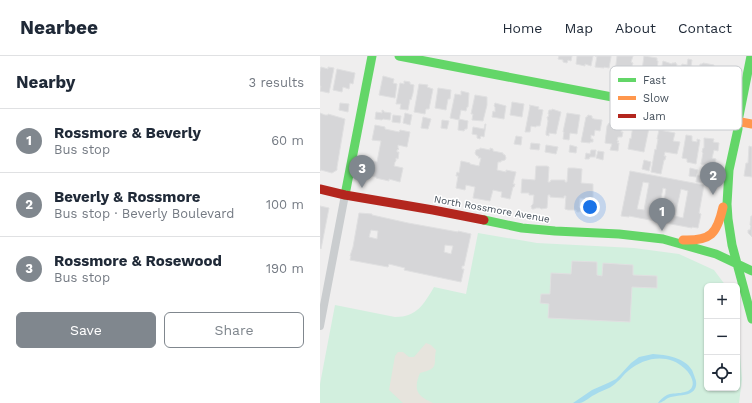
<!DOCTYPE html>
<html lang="en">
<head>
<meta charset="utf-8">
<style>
	body { margin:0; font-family:"Work Sans",sans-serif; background:#f2f2f3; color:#1f2937 }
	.controls { position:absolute; right:12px; bottom:12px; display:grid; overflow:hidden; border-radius:6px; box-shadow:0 1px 3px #0004 }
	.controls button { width:36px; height:36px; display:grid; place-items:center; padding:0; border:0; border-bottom:1px solid #e0e1e3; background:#fff; color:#1f2937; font:20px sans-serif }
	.you { position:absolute; left:270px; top:151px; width:14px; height:14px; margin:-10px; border:3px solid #fff; border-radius:50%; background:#1a73e8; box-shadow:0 0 0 6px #1a73e833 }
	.badge { display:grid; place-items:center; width:26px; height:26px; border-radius:50%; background:#80878e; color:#fff; font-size:13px; font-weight:700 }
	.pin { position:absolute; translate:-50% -33px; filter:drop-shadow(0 1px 2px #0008) }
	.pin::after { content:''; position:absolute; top:21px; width:14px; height:12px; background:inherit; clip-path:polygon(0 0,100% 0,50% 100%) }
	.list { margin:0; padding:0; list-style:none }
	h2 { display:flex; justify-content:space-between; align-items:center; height:52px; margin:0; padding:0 16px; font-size:17px }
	h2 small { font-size:13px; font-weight:400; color:#747a83 }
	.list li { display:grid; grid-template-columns:26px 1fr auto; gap:12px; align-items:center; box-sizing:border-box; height:64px; padding:0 16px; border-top:1px solid #e0e1e3 }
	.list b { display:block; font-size:15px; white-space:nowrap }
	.list p { margin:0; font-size:13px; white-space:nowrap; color:#747a83 }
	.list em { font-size:13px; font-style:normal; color:#747a83 }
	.actions { display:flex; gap:8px; padding:12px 16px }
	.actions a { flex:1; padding:9px 0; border:1px solid #80878e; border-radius:6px; text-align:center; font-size:14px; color:#80878e }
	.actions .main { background:#80878e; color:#fff }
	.icon { flex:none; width:22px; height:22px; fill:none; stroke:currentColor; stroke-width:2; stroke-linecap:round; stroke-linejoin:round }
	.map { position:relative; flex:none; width:432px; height:347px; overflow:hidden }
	header { display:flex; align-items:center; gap:24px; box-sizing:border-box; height:56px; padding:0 20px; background:#fff; border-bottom:1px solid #e0e1e3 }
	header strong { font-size:19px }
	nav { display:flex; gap:22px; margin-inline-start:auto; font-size:14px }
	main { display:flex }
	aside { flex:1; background:#fff }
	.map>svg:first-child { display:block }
</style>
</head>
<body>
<header>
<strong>Nearbee</strong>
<nav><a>Home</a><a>Map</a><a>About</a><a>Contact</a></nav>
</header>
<main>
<aside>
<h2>Nearby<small>3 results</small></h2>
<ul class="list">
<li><span class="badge">1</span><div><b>Rossmore &amp; Beverly</b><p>Bus stop</p></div><em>60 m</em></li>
<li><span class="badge">2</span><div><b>Beverly &amp; Rossmore</b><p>Bus stop · Beverly Boulevard</p></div><em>100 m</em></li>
<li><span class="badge">3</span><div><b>Rossmore &amp; Rosewood</b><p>Bus stop</p></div><em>190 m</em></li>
</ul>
<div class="actions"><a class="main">Save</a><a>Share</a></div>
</aside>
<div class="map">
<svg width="432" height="347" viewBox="0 0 432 347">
	<rect width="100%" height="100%" fill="#efeeee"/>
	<path fill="#d2efde" d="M 158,177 L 217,187 L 314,192 L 359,198 L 394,214 L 406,230 L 387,230 L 387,332 L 417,332 L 417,278 L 420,298 L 422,323 L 419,347 L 0,347 L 0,328 L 15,249 L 75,261 C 97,261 104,248 114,231 L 146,238 Z"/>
	<path fill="#e7e4dd" d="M 106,287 L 111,289 L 116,294 C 113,309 120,312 100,317 C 97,324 94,334 101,340 C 104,343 109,345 113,347 L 83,347 L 69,334 L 75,300 L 78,296 L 83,296 L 89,301 L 94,301 Z"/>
	<path fill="#a6dbed" d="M 333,298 C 346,299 364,301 372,314 C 373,316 374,319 375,322 C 377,326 377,333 372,336 C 367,340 358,339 351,341 C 346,342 343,347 338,347 C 340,344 343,341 347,339 C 354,336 368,339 372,331 C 375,325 369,316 364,312 C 348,297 324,301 308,315 C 304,318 301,323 297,326 C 292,332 283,334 276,338 C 271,340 265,346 260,347 C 258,347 256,347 253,347 L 272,334 L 288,327 L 296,323 L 300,319 L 311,307 L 319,301 Z"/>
	<path fill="#d6d6d8" stroke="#e0e0e1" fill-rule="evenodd" d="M 239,0 L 252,0 L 251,5 L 248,4 L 247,7 L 243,6 L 243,4 L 238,3 Z
		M 257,0 L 273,0 L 271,10 L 265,8 L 265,10 L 256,8 Z
		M 275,0 L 291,0 L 291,1 L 289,12 L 284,11 L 284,12 L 275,11 L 277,0 Z
		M 297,0 L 313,0 L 311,6 L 313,7 L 312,10 L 310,11 L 309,19 L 303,17 L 303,19 L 299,18 L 299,17 L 295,16 Z
		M 324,0 L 337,2 L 337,5 L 338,5 L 337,13 L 335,13 L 334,16 L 336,16 L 334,23 L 321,21 Z
		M 368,3 L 372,4 L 371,10 L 376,11 L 371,31 L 363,28 L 362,28 L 362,29 L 358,29 L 359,27 L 358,27 L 362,8 L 367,9 Z
		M 343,5 L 352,8 L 352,7 L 355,7 L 355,6 L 356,7 L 356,8 L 357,8 L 353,24 L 348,22 L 347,24 L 345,24 L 345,25 L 339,24 Z
		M 383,7 L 394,9 L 392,21 L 390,20 L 388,30 L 390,30 L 390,33 L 381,31 L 381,30 L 377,29 L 377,28 L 376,28 L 377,23 L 378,24 L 380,8 L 382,8 Z
		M 1,11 L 8,13 L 8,11 L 14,12 L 9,37 L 0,35 L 1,30 L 0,30 L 0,16 Z
		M 17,13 L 35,17 L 33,28 L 30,27 L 29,33 L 23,31 L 22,36 L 13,34 Z
		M 63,20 L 74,23 L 73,27 L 77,28 L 75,42 L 59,39 Z
		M 84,25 L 90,26 L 90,28 L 94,29 L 93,37 L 91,44 L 90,43 L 88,54 L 80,53 L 81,48 L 76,48 L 80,27 L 84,28 Z
		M 99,28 L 108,29 L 107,31 L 113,33 L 109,53 L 106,53 L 105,58 L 94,56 Z
		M 118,32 L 131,34 L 130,43 L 128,43 L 126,54 L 115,52 Z
		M 141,35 L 149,37 L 148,51 L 147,51 L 146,55 L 141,54 L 139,64 L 130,62 L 135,38 L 141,39 Z
		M 155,39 L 167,41 L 167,49 L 163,65 L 152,64 L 153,58 L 151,58 Z
		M 192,46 L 204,48 L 202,61 L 190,59 Z
		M 20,47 L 29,48 L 28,56 L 19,54 Z
		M 175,47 L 186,50 L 184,63 L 172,61 L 173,55 L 175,56 L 175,51 L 174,50 Z
		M 209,49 L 219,51 L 218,53 L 223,54 L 220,70 L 216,70 L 216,71 L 211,70 L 210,76 L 205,76 L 210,50 Z
		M 232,53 L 241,56 L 236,78 L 229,77 L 229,80 L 226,79 L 226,76 L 228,65 L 227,61 L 228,61 L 229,58 L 228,58 L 229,54 L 232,54 Z
		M 62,54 L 64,55 L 64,56 L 71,57 L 70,64 L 63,63 L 62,64 L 55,63 L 56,56 L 62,57 Z
		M 0,57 L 5,59 L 8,59 L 8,58 L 25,63 L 17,111 L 17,114 L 12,117 L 1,114 L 0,115 Z
		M 85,57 L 92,59 L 90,69 L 83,67 Z
		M 247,57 L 260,59 L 257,78 L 250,77 L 249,84 L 243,83 L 244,76 L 243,76 Z
		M 73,59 L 81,60 L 80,67 L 72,66 Z
		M 268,59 L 272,60 L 272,62 L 274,63 L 282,64 L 280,75 L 275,74 L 274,80 L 271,79 L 271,83 L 273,83 L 273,86 L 270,86 L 270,87 L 261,86 L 266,61 L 267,61 Z
		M 103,61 L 111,63 L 108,73 L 101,72 Z
		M 139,63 L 148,65 L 147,73 L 145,73 L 144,75 L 138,74 Z
		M 122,64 L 129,65 L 127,73 L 121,72 Z
		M 295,65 L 303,67 L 301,76 L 303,76 L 302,81 L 298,81 L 297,85 L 299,85 L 297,87 L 299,87 L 298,95 L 290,94 L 292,88 L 285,87 L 287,70 L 289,67 L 290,67 L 294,68 Z
		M 165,68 L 166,68 L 164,81 L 161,80 L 160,83 L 157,82 L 157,79 L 152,78 L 153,71 L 164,73 Z
		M 55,69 L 65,71 L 65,73 L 79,76 L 80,74 L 90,76 L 87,91 L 78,89 L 78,92 L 79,93 L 77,94 L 77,96 L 79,96 L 78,103 L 76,102 L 76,105 L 75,106 L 74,110 L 83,112 L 80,126 L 69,123 L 69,125 L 56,122 L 56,121 L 45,119 L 48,104 L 57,106 L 61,85 L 52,84 Z
		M 313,69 L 329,72 L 324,96 L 308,93 L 310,82 L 311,83 Z
		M 339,74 L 355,77 L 353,85 L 360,86 L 357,98 L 345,96 L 344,100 L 346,100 L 345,104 L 344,104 L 341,118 L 331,116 L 335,93 L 336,94 L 338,83 L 337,83 Z
		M 366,79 L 372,80 L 372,85 L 377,86 L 377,83 L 380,84 L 376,108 L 367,106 L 367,103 L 362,102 Z
		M 196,80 L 202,81 L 201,89 L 194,88 Z
		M 384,82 L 394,83 L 393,86 L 399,87 L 398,95 L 394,94 L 392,102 L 396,103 L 394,111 L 381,108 L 383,97 L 382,96 L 383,92 L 384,92 Z
		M 211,87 L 220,88 L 219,94 L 210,93 Z
		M 226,89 L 238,91 L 236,98 L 225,96 Z
		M 250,89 L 257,91 L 256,97 L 249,96 Z
		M 429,90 L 432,91 L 432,121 L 424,120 L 426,107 L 428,107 Z
		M 160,92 L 170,94 L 170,92 L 173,93 L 173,95 L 183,97 L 183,98 L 185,99 L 186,102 L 185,104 L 181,105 L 181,106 L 178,106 L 177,114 L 186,116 L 186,114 L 196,116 L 193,128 L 195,128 L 194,131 L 193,131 L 190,143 L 181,141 L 182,136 L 173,134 L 170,145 L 153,142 L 155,131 L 146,129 L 145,134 L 136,132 L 138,120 L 136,120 L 137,116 L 139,117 L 141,105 L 150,107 L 150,108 L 159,110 L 161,102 L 158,102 L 159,101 L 156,99 L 155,97 L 156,94 L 160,93 Z
		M 271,94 L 276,94 L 275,101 L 270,101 L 269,103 L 265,103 L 266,97 L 270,98 Z
		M 278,95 L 284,96 L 283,104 L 276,102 Z
		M 324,104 L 331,106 L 329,115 L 322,113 Z
		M 216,110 L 227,110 L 229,111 L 228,126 L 230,126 L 231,124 L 245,124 L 245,126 L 247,126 L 248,112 L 254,112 L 262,113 L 261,127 L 273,128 L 273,142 L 270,142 L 265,141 L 265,143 L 260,142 L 259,151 L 261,153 L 261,155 L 259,156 L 257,156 L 256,154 L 248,154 L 245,153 L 246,140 L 244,140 L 244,142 L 230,141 L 230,139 L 228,139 L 227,152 L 221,153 L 220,152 L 216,152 L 214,153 L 212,153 L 211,150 L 213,148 L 214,139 L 209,139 L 209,137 L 201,137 L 202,123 L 215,124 Z
		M 370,112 L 378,114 L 376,121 L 369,120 Z
		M 310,115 L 384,129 L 379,157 L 381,158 L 378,172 L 372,171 L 372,172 L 309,160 L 309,161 L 301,160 ZM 323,126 L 329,127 L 324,154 L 317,153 ZM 343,132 L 346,133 L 342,158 L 338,157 ZM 361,133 L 368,135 L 363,162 L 355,160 Z
		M 377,119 L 385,120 L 383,127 L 376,126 Z
		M 0,150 L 9,152 L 1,193 L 0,192 Z
		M 39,157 L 52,158 L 52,159 L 88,167 L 138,176 L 138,175 L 151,178 L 144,210 L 142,210 L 142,213 L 144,213 L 141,226 L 84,214 L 85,212 L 69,208 L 68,211 L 30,204 L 31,200 L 30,200 L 33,191 ZM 51,174 L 58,175 L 57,183 L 49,181 ZM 125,189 L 133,190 L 131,198 L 124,196 Z
		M 431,160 L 432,160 L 432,181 L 428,177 L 428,174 L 430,174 L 431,170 L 430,169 Z
		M 252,205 L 277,206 L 277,219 L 282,220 L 283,207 L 313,209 L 313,219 L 337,220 L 337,232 L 312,231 L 310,266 L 228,262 L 229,248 L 220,247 L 221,238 L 230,238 L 231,217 L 251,218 Z"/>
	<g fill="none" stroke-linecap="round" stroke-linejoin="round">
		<path stroke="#cacdcf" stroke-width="8" d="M 0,270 L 25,139"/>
		<path stroke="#63d668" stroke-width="9" d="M 79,0 L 344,51
			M 431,0 L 418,65 L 418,73 L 409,114 L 407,148 L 408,163 L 412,189 L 432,263
			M 25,139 L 52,0
			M 164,164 L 202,172 L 235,175 L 299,178 L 343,183 L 396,198 L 432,215"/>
		<path stroke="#ff974d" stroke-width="9" d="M 344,51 L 432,68
			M 363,184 C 391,185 397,178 403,151"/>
		<path stroke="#b3261e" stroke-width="9" d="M 0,133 L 25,139 L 113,154 L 164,164"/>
	</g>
	<g text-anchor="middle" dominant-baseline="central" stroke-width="3" stroke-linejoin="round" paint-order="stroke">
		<g font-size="10" fill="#45505b" stroke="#fff">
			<text transform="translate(172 153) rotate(10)">North Rossmore Avenue</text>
		</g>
	</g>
	<rect x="290" y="10" width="132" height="64" rx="6" fill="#fff" stroke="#c7cace" stroke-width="1"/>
	<rect x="298" y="22" width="18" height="4" fill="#63d668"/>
	<rect x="298" y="40" width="18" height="4" fill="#ff974d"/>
	<rect x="298" y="58" width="18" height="4" fill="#b3261e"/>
	<g font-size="11" fill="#45505b">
		<text x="323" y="28">Fast</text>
		<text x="323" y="46">Slow</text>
		<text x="323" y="64">Jam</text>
	</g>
</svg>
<div class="controls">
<button>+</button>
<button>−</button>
<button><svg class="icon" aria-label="locate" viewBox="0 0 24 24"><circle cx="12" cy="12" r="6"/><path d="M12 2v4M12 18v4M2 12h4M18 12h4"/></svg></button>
</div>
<div class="you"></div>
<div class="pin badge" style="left:342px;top:175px">1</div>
<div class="pin badge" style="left:393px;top:139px">2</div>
<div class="pin badge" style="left:42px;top:132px">3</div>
</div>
</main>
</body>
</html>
